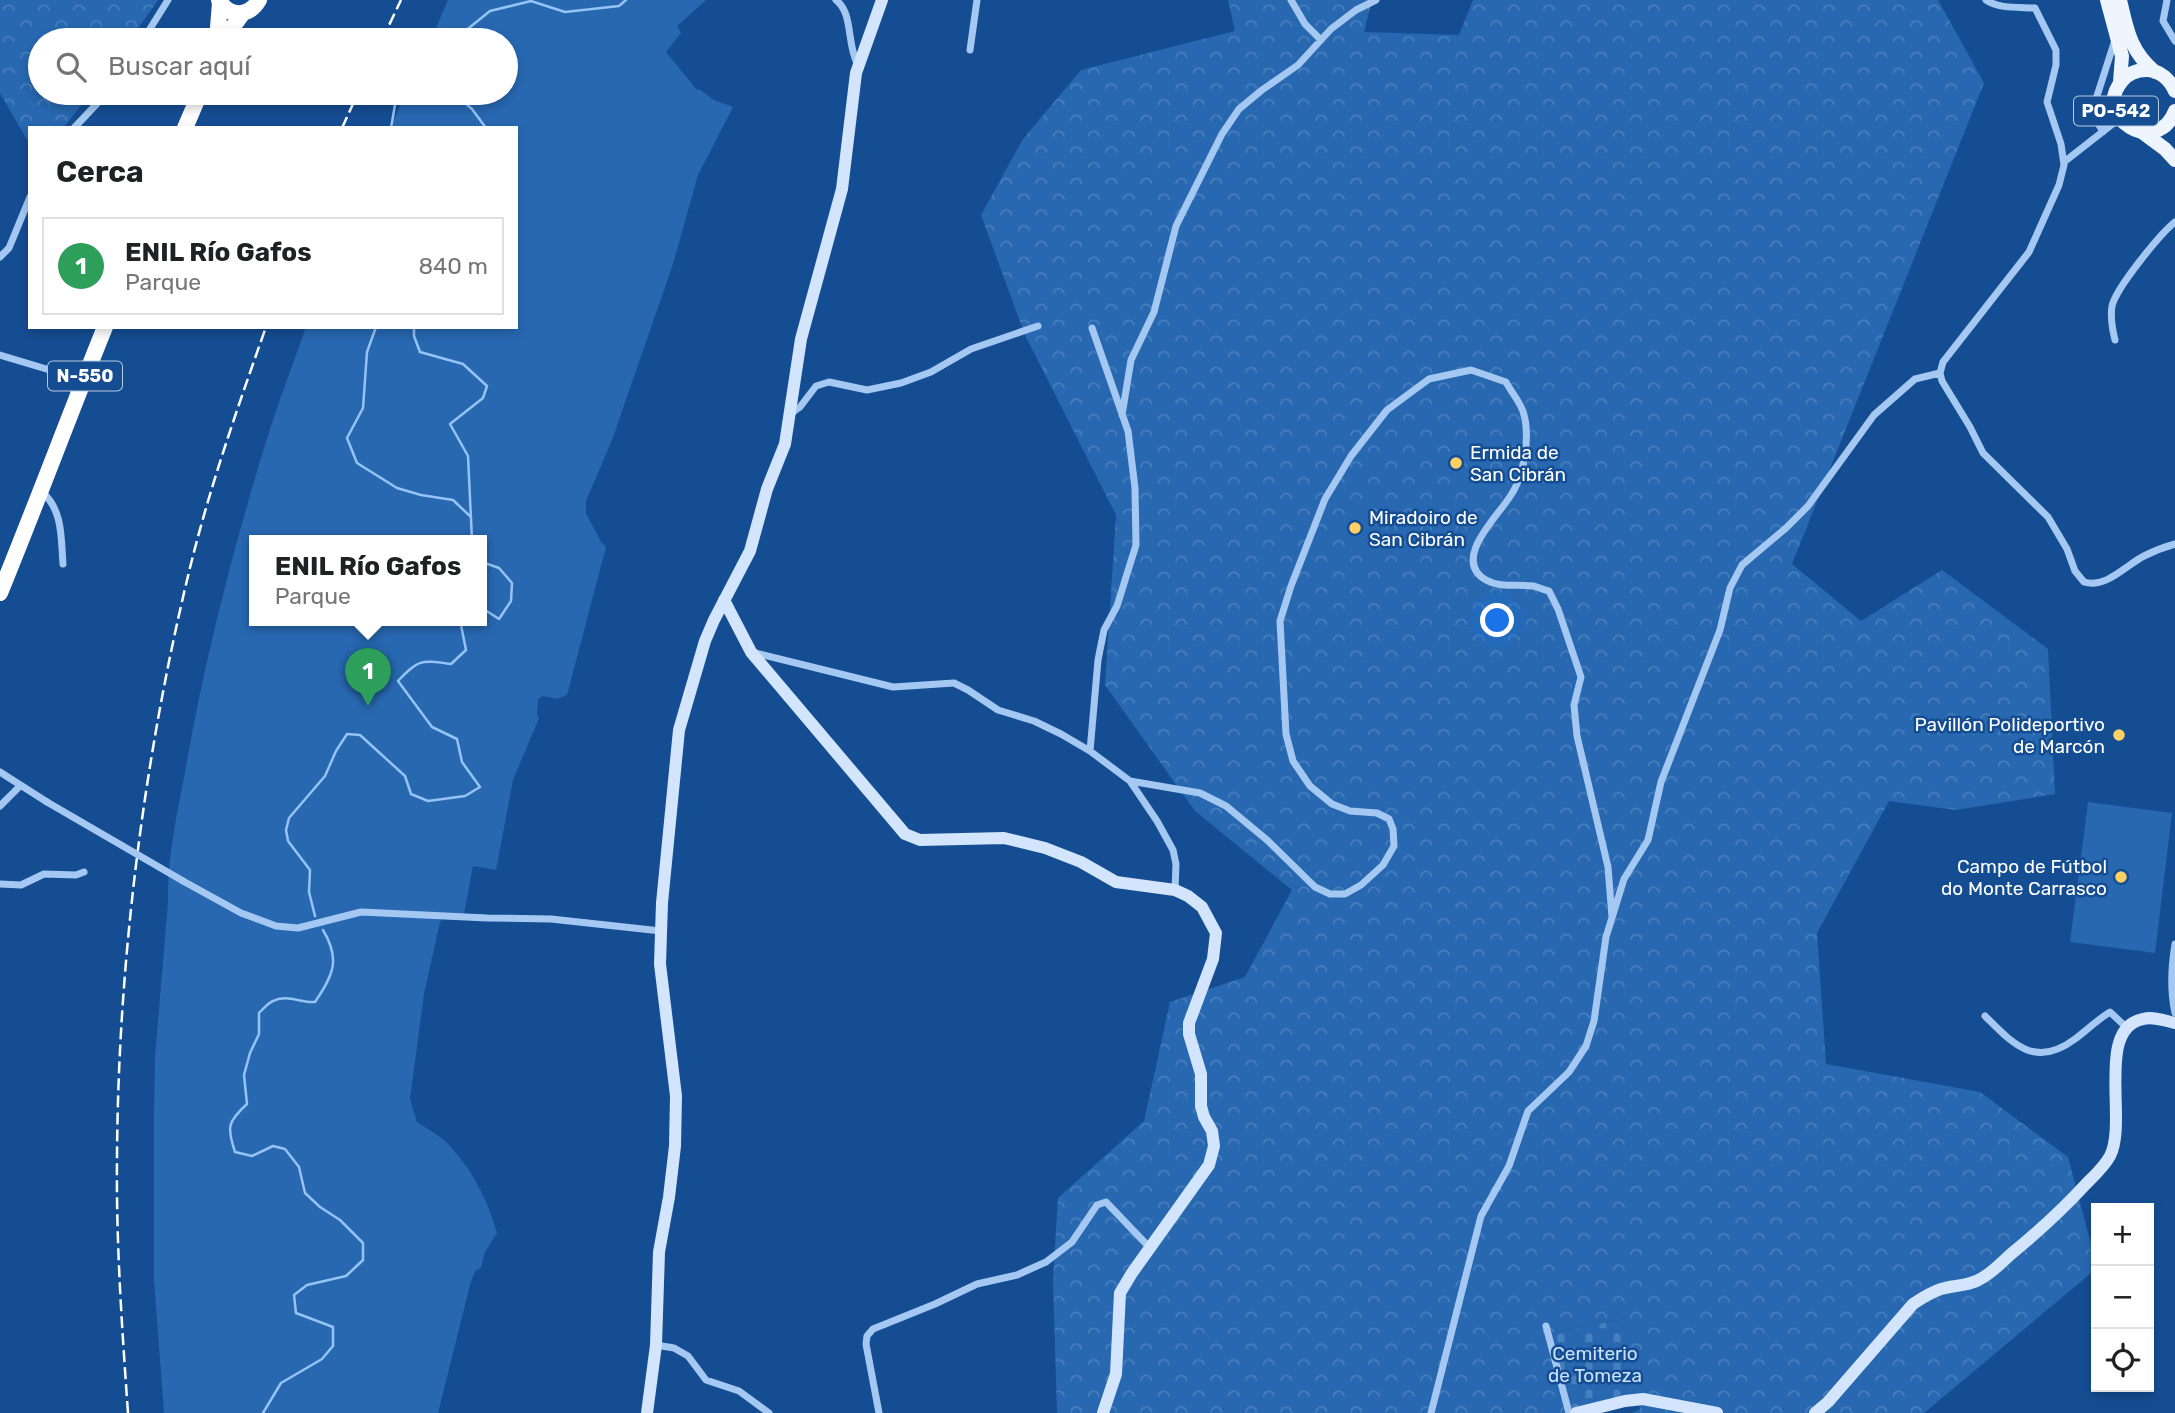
<!DOCTYPE html>
<html lang="es">
<head>
<meta charset="utf-8">
<style>
	body { margin:0; font-family:Rubik,sans-serif; background:#f6f6f6; color:#202124 }
	.controls { position:absolute; right:21px; bottom:21px; display:grid; overflow:hidden; border-radius:0px; box-shadow:0 4px 10px #0003 }
	.controls button { width:63px; height:63px; display:grid; place-items:center; padding:0; border:0; border-bottom:2px solid #e0e0e0; background:#fff; color:#202124; font:35px sans-serif }
	.you { position:absolute; left:1498px; top:621px; width:24px; height:24px; margin:-18px; border:5px solid #fff; border-radius:50%; background:#1a73e8; box-shadow:0 0 0 10px #1a73e833 }
	.badge { display:grid; place-items:center; width:46px; height:46px; border-radius:50%; background:#847041; color:#fff; font-size:23px; font-weight:700 }
	.pin { position:absolute; translate:-50% -58px; filter:drop-shadow(0 2px 4px #0008) }
	.pin::after { content:''; position:absolute; top:37px; width:24px; height:21px; background:inherit; clip-path:polygon(0 0,100% 0,50% 100%) }
	.popup { position:absolute; left:249px; top:535px; width:238px; height:91px; box-sizing:border-box; display:grid; place-content:center; border-radius:0px; background:#fff; filter:drop-shadow(0 2px 5px #0005); font-size:23px; white-space:nowrap; color:#757577 }
	.popup b { font-size:26px; color:#202124 }
	.popup::after { content:''; position:absolute; left:50%; top:100%; margin-left:-14px; border:14px solid transparent; border-top-color:#fff }
	.list { margin:0; padding:0; list-style:none }
	h2 { display:flex; justify-content:space-between; align-items:center; height:91px; margin:0; padding:0 28px; font-size:30px }
	h2 small { font-size:23px; font-weight:400; color:#757577 }
	.list li { display:grid; grid-template-columns:46px 1fr auto; gap:21px; align-items:center; box-sizing:border-box; height:98px; margin:0 14px 14px; padding:0 14px; border:2px solid #e0e0e0; border-radius:0px }
	.list b { display:block; font-size:26px; white-space:nowrap }
	.list p { margin:0; font-size:23px; white-space:nowrap; color:#757577 }
	.list em { font-size:23px; font-style:normal; color:#757577 }
	.icon { flex:none; width:38px; height:38px; fill:none; stroke:currentColor; stroke-width:2; stroke-linecap:round; stroke-linejoin:round }
	.map { position:relative; flex:none; width:2175px; height:1413px; overflow:hidden }
	.search { position:absolute; background:#fff; box-shadow:0 4px 10px #0003; left:28px; top:28px; width:490px; height:77px; display:flex; align-items:center; gap:18px; box-sizing:border-box; padding:0 24px; border-radius:38px; color:#757577; font-size:26px }
	.panel { position:absolute; background:#fff; box-shadow:0 4px 10px #0003; left:28px; top:126px; width:490px; height:203px; border-radius:0px }
	.map>svg:first-child { display:block }
</style>
</head>
<body>
<div class="map">
<svg width="2175" height="1413" viewBox="0 0 2175 1413">
	<defs>
		<pattern id="forest-crowns" width="20" height="18" patternUnits="userSpaceOnUse" patternTransform="scale(1.75)"><rect width="20" height="18" fill="#2768b1"/><path d="M2 6a3 3 0 1 1 6 0M12 15a3 3 0 1 1 6 0" fill="none" stroke="#477fbd"/></pattern>
		<pattern id="cemetery-stones" width="16" height="16" patternUnits="userSpaceOnUse" patternTransform="scale(1.75)"><rect width="16" height="16" fill="#2768b1"/><path d="M2 7V4a2 2 0 0 1 4 0v3zM10 15v-3a2 2 0 0 1 4 0v3z" fill="#477fbd"/></pattern>
	</defs>
	<rect width="100%" height="100%" fill="#154d93"/>
	<path fill="url(#forest-crowns)" d="M 0,0 L 158,0 L 130,40 L 40,40 L 40,93 L 91,93 L 63,128 L 30,128 L 30,145 L 0,93 Z
		M 1228,0 L 1372,0 L 1364,32 L 1457,35 L 1459,35 L 1473,0 L 1938,0 L 1984,83 L 1792,564 L 1861,621 L 1942,570 L 2048,649 L 2055,794 L 1956,810 L 1889,801 L 1817,933 L 1826,1064 L 1980,1092 L 2068,1157 L 2096,1263 L 2096,1269 L 1924,1413 L 1632,1413 L 1640,1409 L 1625,1319 L 1548,1333 L 1569,1413 L 1057,1413 L 1053,1279 L 1058,1198 L 1144,1121 L 1170,1002 L 1245,977 L 1292,890 L 1195,811 L 1105,685 L 1116,515 L 1025,335 L 981,215 L 1023,139 L 1081,70 L 1235,31 Z"/>
	<path fill="url(#cemetery-stones)" d="M 1626,1319 L 1638,1394 L 1568,1410 L 1548,1333 Z"/>
	<path fill="#2768b1" fill-rule="evenodd" d="M 448,0 L 706,0 L 677,26 L 681,33 L 666,52 L 697,90 L 699,89 L 714,100 L 733,107 L 698,175 L 673,264 L 612,440 L 586,501 L 586,513 L 601,542 L 606,547 L 567,695 L 557,699 L 543,696 L 538,699 L 537,715 L 539,718 L 513,780 L 496,870 L 473,866 L 464,914 L 444,916 L 440,922 L 424,994 L 410,1099 L 417,1122 C 426,1128 437,1134 445,1141 C 471,1167 487,1198 497,1233 L 485,1252 L 481,1268 L 476,1270 L 471,1281 L 438,1413 L 164,1413 L 154,1280 L 154,1109 L 155,1057 L 168,902 C 167,856 178,811 186,766 C 206,653 235,542 269,432 C 280,397 294,362 306,327 L 516,327 L 516,128 L 390,128 L 406,93 L 506,93 L 506,40 L 431,40 ZM 254,540 L 482,540 L 482,620 L 254,620 Z
		M 2088,802 L 2172,813 L 2155,953 L 2070,942 Z"/>
	<g fill="none" stroke-linecap="round" stroke-linejoin="round">
		<path stroke="#96c3f4" stroke-width="2.5" d="M 454,40 L 490,11 L 531,1 L 565,12 L 619,6 L 626,0
			M 453,93 L 472,109 L 486,128
			M 391,128 L 397,93
			M 376,327 L 367,352 L 363,408 L 347,438 L 357,463 L 397,488 L 421,495 L 453,500 L 471,517
			M 414,327 L 414,336 L 420,352 L 463,364 L 487,386 L 483,398 L 450,424 L 468,456 L 472,540
			M 482,562 L 499,568 L 512,583 L 511,601 L 499,619 L 482,608
			M 315,916 L 309,892 L 310,870 L 288,841 L 286,830 L 289,818 L 325,776 L 336,751 L 347,734 L 360,735 L 405,776 L 411,794 L 428,801 L 465,796 L 480,787 L 462,762 L 457,739 L 432,727 L 398,681 C 419,659 421,660 451,664 L 466,650 L 460,620
			M 263,1413 L 281,1383 L 322,1359 L 333,1346 L 333,1327 L 296,1313 L 294,1295 L 307,1285 L 346,1276 L 363,1260 L 363,1243 L 340,1220 L 320,1207 L 305,1193 L 299,1167 L 285,1149 L 273,1146 L 252,1156 L 235,1152 C 227,1128 227,1122 247,1104 L 244,1075 L 250,1053 L 259,1034 L 259,1013 C 263,1009 268,1003 273,1001 C 286,994 301,1003 315,1002 C 333,975 341,960 323,930"/>
		<path stroke="#a4c8f1" stroke-width="7" d="M 836,0 C 854,14 846,44 858,65
			M 1291,0 L 1305,24 L 1321,40
			M 1986,0 C 1999,9 2019,7 2035,8 L 2056,50 L 2056,65 L 2047,102 L 2061,144 L 2064,165 L 2059,185 L 2029,252 L 1943,362 L 1940,373 L 1942,381 L 1970,427 L 1983,453 L 2048,517 L 2067,549 L 2075,571 L 2084,582 C 2106,589 2126,565 2144,556 C 2154,551 2164,547 2175,544
			M 2167,0 L 2163,21 L 2175,41
			M 143,40 L 168,0
			M 970,50 L 977,0
			M 74,128 L 107,93
			M 2103,132 L 2098,123 L 2096,99 L 2115,40
			M 2064,162 L 2119,119
			M 0,257 L 9,248 L 30,197
			M 2115,340 C 2112,328 2110,318 2112,306 C 2116,288 2160,234 2175,222
			M 0,355 L 53,371 L 78,394
			M 789,415 L 800,407 L 816,386 L 829,382 L 867,390 L 901,383 L 931,372 L 971,349 L 1038,326
			M 1122,415 L 1131,360 L 1154,312 L 1176,226 L 1222,134 L 1239,109 L 1262,90 L 1298,65 L 1331,29 L 1356,10 L 1376,0
			M 42,492 C 63,510 61,538 63,564
			M 755,653 L 893,687 L 954,683 L 968,690 L 998,710 L 1034,721 L 1061,734 L 1090,751 L 1130,781 L 1157,821 L 1173,850 L 1176,864 L 1175,890
			M 1090,751 L 1098,660 L 1104,630 L 1117,606 L 1136,545 L 1135,488 L 1128,431 L 1092,328
			M 0,772 L 47,802
			M 1130,781 L 1200,793 L 1226,806 L 1267,840 L 1315,887 L 1330,894 L 1345,894 L 1361,885 L 1383,865 L 1394,846 L 1393,829 L 1389,819 L 1377,813 L 1350,811 L 1332,804 L 1310,786 L 1293,761 L 1286,734 L 1280,621 L 1291,586 L 1325,499 L 1351,456 L 1387,410 L 1429,379 L 1471,370 L 1506,382 C 1511,392 1522,404 1524,415 C 1527,425 1527,442 1525,453 C 1523,468 1518,486 1509,498 C 1497,517 1451,560 1486,580 C 1500,588 1518,584 1533,586 C 1538,587 1544,590 1549,591 L 1558,609 L 1581,677 L 1574,705 L 1577,736 L 1608,867 L 1612,917
			M 0,806 L 20,786
			M 183,881 L 241,913 L 276,926 L 298,928 L 361,912 L 487,918 L 551,919 L 661,931
			M 0,884 L 21,885 L 44,874 L 76,875 L 84,872
			M 2175,944 C 2171,968 2170,990 2175,1013
			M 1985,1016 C 2013,1044 2035,1069 2075,1039 C 2087,1030 2097,1020 2110,1012 L 2127,1028
			M 1546,1326 L 1569,1413
			M 656,1345 L 674,1348 L 688,1356 L 706,1380 L 739,1391 L 769,1413
			M 879,1413 L 866,1344 L 867,1336 L 873,1329 L 935,1304 L 977,1284 L 1017,1275 L 1046,1262 L 1072,1242 L 1097,1205 L 1106,1202 L 1150,1248
			M 1431,1413 L 1481,1216 L 1509,1166 L 1528,1111 L 1569,1072 L 1586,1046 L 1594,1021 L 1606,937 L 1624,879 L 1648,840 L 1661,782 L 1720,630 L 1730,588 L 1742,565 L 1786,528 L 1808,506 L 1874,415 L 1915,379 L 1940,373"/>
		<path stroke="#d2e5fc" stroke-width="12" d="M 724,600 L 751,652 L 905,834 L 920,840 L 1004,838 L 1045,848 L 1081,862 L 1116,882 L 1175,890 L 1188,896 L 1202,907 L 1216,933 L 1213,959 L 1189,1023 L 1189,1034 L 1201,1074 L 1201,1106 L 1204,1117 L 1212,1131 L 1214,1146 L 1209,1165 L 1132,1273 L 1120,1293 L 1116,1374 L 1103,1413
			M 647,1413 L 656,1345 L 659,1252 L 669,1197 L 675,1146 L 676,1096 L 660,964 L 662,903 L 679,730 L 705,641 L 714,620 L 750,551 L 767,489 L 785,444 L 801,339 L 842,189 L 856,73 L 882,0
			M 1576,1413 L 1625,1401 L 1643,1399 L 1717,1413
			M 1815,1413 L 1828,1402 L 1913,1304 C 1922,1298 1931,1292 1941,1289 C 1955,1285 1970,1286 1982,1278 C 1993,1272 2002,1262 2011,1254 C 2038,1232 2062,1210 2086,1184 C 2094,1176 2104,1167 2110,1156 C 2128,1122 2095,1028 2143,1019 C 2154,1016 2165,1021 2175,1023"/>
		<path stroke="#eef5ff" stroke-width="14" d="M 2107,0 L 2122,56 L 2120,82
			M 2120,0 C 2127,30 2130,51 2155,72
			M 2175,91 C 2170,80 2160,70 2146,70 C 2137,70 2127,74 2122,81 C 2091,117 2157,158 2175,111
			M 2142,132 L 2165,149 L 2175,160"/>
		<path stroke="#fff" stroke-width="16" d="M 219,0 C 229,18 249,17 259,0
			M 217,40 L 220,3
			M 223,40 L 243,13
			M 185,128 L 200,93
			M 0,593 C 36,505 69,416 105,327"/>
		<path stroke="#fff" stroke-width="2.5" stroke-dasharray="12 5" stroke-linecap="butt" d="M 382,40 L 401,0
			M 342,128 L 358,93
			M 128,1413 C 122,1328 116,1243 117,1158 C 118,966 143,763 188,576 C 208,492 237,409 266,327"/>
		<path stroke="#a4c8f1" stroke-width="7" d="M 47,802 L 183,881"/>
	</g>
	<g fill="#ffd064" stroke="#154d93" stroke-width="2.5">
		<circle cx="1456" cy="463" r="7"/>
		<circle cx="1355" cy="528" r="7"/>
		<circle cx="2119" cy="735" r="7"/>
		<circle cx="2121" cy="877" r="7"/>
	</g>
	<g text-anchor="middle" dominant-baseline="central" stroke-width="5" stroke-linejoin="round" paint-order="stroke">
		<g fill="#154d93" stroke="#b9cadf" stroke-width="2">
			<rect x="2074" y="96.5" width="84" height="29" rx="5"/>
			<rect x="48" y="361.5" width="74" height="29" rx="5"/>
		</g>
		<g font-size="18" font-weight="bold" fill="#fff">
			<text x="2116" y="111">PO-542</text>
			<text x="85" y="376">N-550</text>
		</g>
		<g font-size="19" fill="#fff" stroke="#154d93" text-anchor="start">
			<text x="1470" y="452">Ermida de<tspan x="1470" dy="22">San Cibrán</tspan></text>
			<text x="1369" y="517">Miradoiro de<tspan x="1369" dy="22">San Cibrán</tspan></text>
			<text x="2105" y="724" text-anchor="end">Pavillón Polideportivo<tspan x="2105" dy="22">de Marcón</tspan></text>
			<text x="2107" y="866" text-anchor="end">Campo de Fútbol<tspan x="2107" dy="22">do Monte Carrasco</tspan></text>
		</g>
		<g font-size="19" fill="#cbe2fc" stroke="#154d93">
			<text x="1595" y="1353">Cemiterio<tspan x="1595" dy="22">de Tomeza</tspan></text>
		</g>
	</g>
</svg>
<div class="controls">
<button>+</button>
<button>−</button>
<button><svg class="icon" aria-label="locate" viewBox="0 0 24 24"><circle cx="12" cy="12" r="6"/><path d="M12 2v4M12 18v4M2 12h4M18 12h4"/></svg></button>
</div>
<div class="you"></div>
<div class="pin badge" style="left:368px;top:706px;background:#2e9e5b">1</div>
<div class="popup"><b>ENIL Río Gafos</b>Parque</div>
<div class="search"><svg class="icon" aria-label="search" viewBox="0 0 24 24"><circle cx="10" cy="10" r="6"/><path d="M15 15l6 6"/></svg>Buscar aquí</div>
<section class="panel">
<h2>Cerca<small></small></h2>
<ul class="list">
<li><span class="badge" style="background:#2e9e5b">1</span><div><b>ENIL Río Gafos</b><p>Parque</p></div><em>840 m</em></li>
</ul>
</section>
</div>
</body>
</html>
